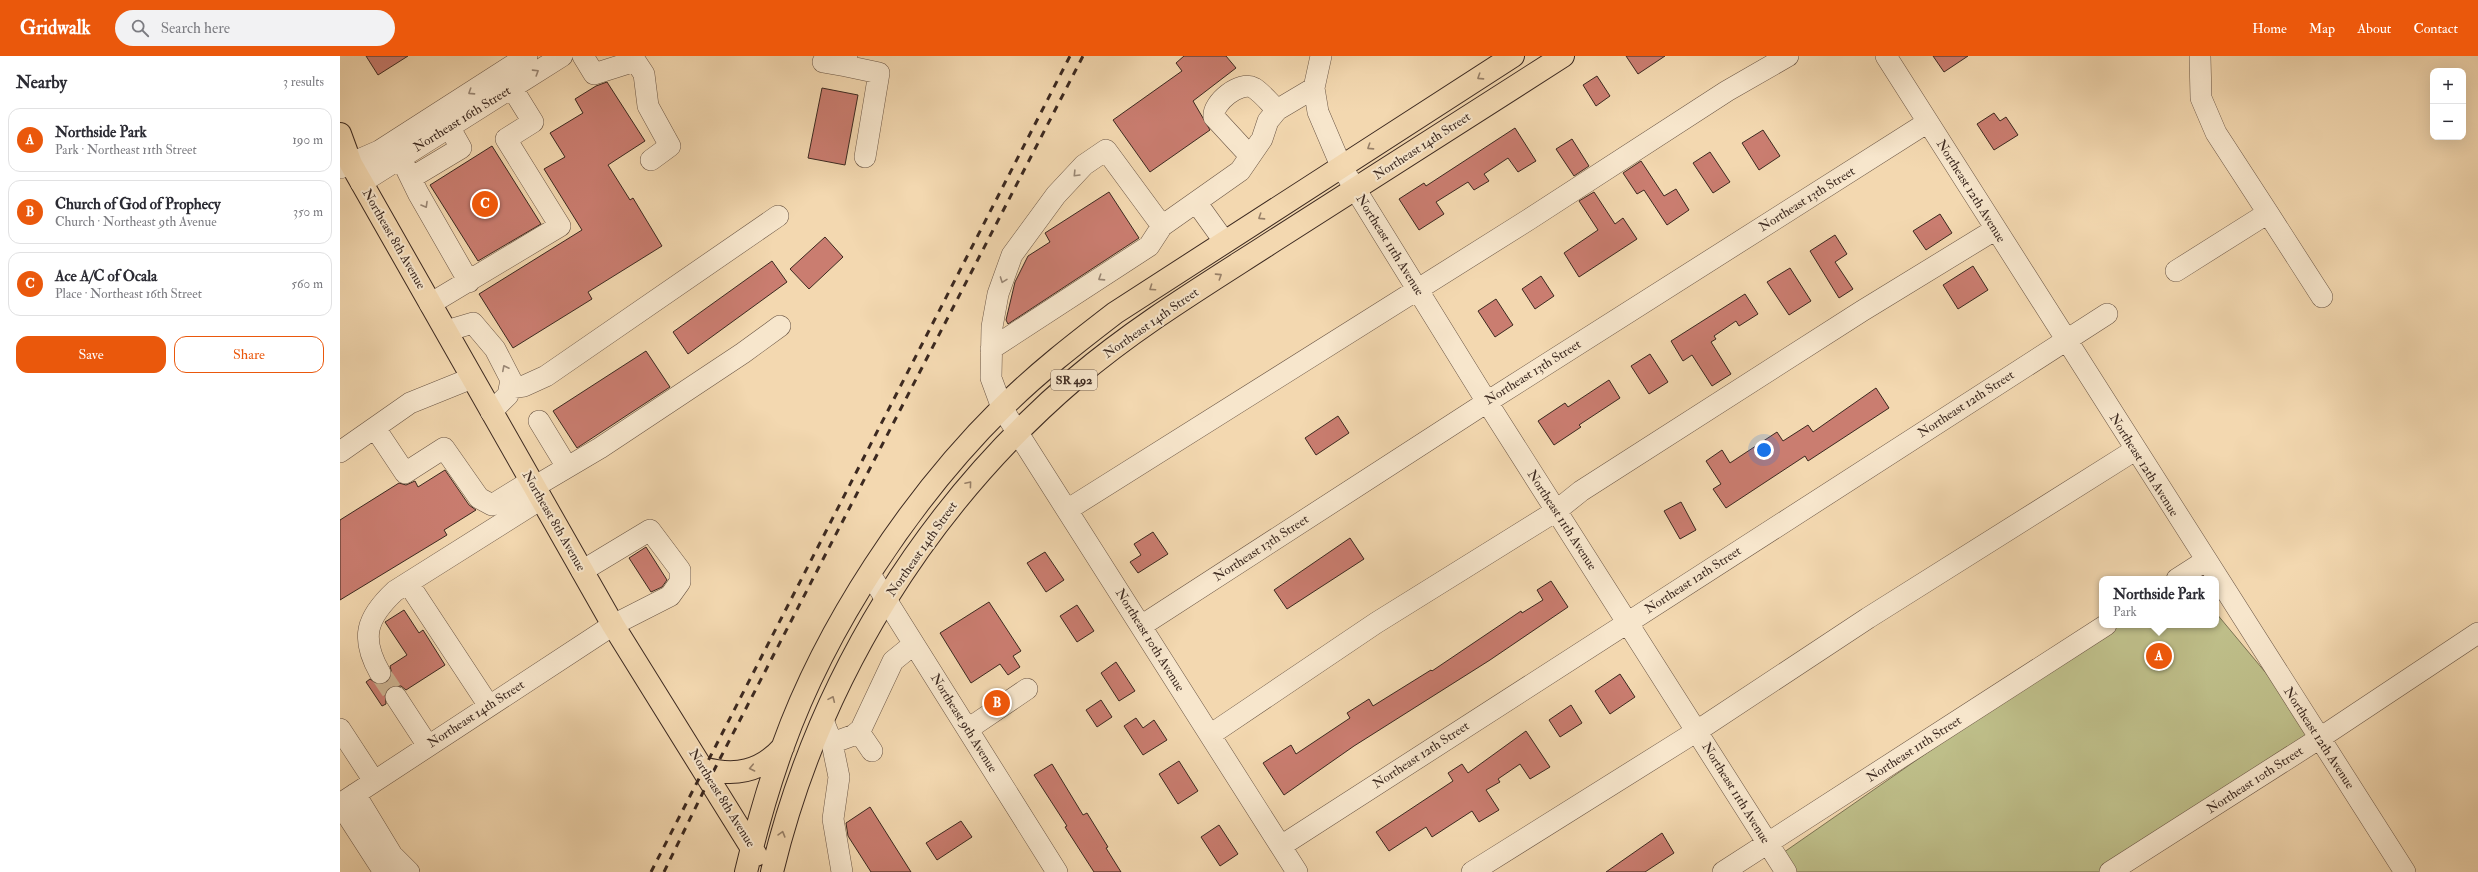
<!DOCTYPE html>
<html lang="en">
<head>
<meta charset="utf-8">
<style>
	body { margin:0; font-family:"IM FELL Double Pica",serif; background:#f2f2f3; color:#2b2b33 }
	.controls { position:absolute; right:12px; top:12px; display:grid; overflow:hidden; border-radius:8px; box-shadow:0 4px 16px #0002 }
	.controls button { width:36px; height:36px; display:grid; place-items:center; padding:0; border:0; border-bottom:1px solid #e1e1e2; background:#fff; color:#2b2b33; font:20px sans-serif }
	.you { position:absolute; left:1424px; top:394px; width:14px; height:14px; margin:-10px; border:3px solid #fff; border-radius:50%; background:#1a73e8; box-shadow:0 0 0 6px #1a73e833 }
	.badge { display:grid; place-items:center; width:26px; height:26px; border-radius:50%; background:#ea580c; color:#fff; font-size:13px; font-weight:700 }
	.pin { position:absolute; translate:-50% -50%; border:2px solid #fff; box-shadow:0 1px 4px #0006 }
	.popup { position:absolute; left:1759px; top:520px; width:120px; height:52px; box-sizing:border-box; display:grid; place-content:center; border-radius:8px; background:#fff; filter:drop-shadow(0 1px 3px #0005); font-size:13px; white-space:nowrap; color:#7c7c81 }
	.popup b { font-size:15px; color:#2b2b33 }
	.popup::after { content:''; position:absolute; left:50%; top:100%; margin-left:-8px; border:8px solid transparent; border-top-color:#fff }
	.list { margin:0; padding:0; list-style:none }
	h2 { display:flex; justify-content:space-between; align-items:center; height:52px; margin:0; padding:0 16px; font-size:17px }
	h2 small { font-size:13px; font-weight:400; color:#7c7c81 }
	.list li { display:grid; grid-template-columns:26px 1fr auto; gap:12px; align-items:center; box-sizing:border-box; height:64px; margin:0 8px 8px; padding:0 8px; border:1px solid #e1e1e2; border-radius:12px }
	.list b { display:block; font-size:15px; white-space:nowrap }
	.list p { margin:0; font-size:13px; white-space:nowrap; color:#7c7c81 }
	.list em { font-size:13px; font-style:normal; color:#7c7c81 }
	.actions { display:flex; gap:8px; padding:12px 16px }
	.actions a { flex:1; padding:9px 0; border:1px solid #ea580c; border-radius:12px; text-align:center; font-size:14px; color:#ea580c }
	.actions .main { background:#ea580c; color:#fff }
	.icon { flex:none; width:22px; height:22px; fill:none; stroke:currentColor; stroke-width:2; stroke-linecap:round; stroke-linejoin:round }
	.map { position:relative; flex:none; width:2138px; height:816px; overflow:hidden }
	header { display:flex; align-items:center; gap:24px; box-sizing:border-box; height:56px; padding:0 20px; background:#ea580c; color:#fff }
	header strong { font-size:19px }
	nav { display:flex; gap:22px; margin-inline-start:auto; font-size:14px }
	.search { width:280px; height:36px; background:#f2f2f3; display:flex; align-items:center; gap:10px; box-sizing:border-box; padding:0 14px; border-radius:22px; color:#7c7c81; font-size:15px }
	main { display:flex }
	aside { flex:1; background:#fff }
	.map>svg:first-child { display:block }
</style>
</head>
<body>
<header>
<strong>Gridwalk</strong>
<div class="search"><svg class="icon" aria-label="search" viewBox="0 0 24 24"><circle cx="10" cy="10" r="6"/><path d="M15 15l6 6"/></svg>Search here</div>
<nav><a>Home</a><a>Map</a><a>About</a><a>Contact</a></nav>
</header>
<main>
<aside>
<h2>Nearby<small>3 results</small></h2>
<ul class="list">
<li><span class="badge">A</span><div><b>Northside Park</b><p>Park · Northeast 11th Street</p></div><em>190 m</em></li>
<li><span class="badge">B</span><div><b>Church of God of Prophecy</b><p>Church · Northeast 9th Avenue</p></div><em>350 m</em></li>
<li><span class="badge">C</span><div><b>Ace A/C of Ocala</b><p>Place · Northeast 16th Street</p></div><em>560 m</em></li>
</ul>
<div class="actions"><a class="main">Save</a><a>Share</a></div>
</aside>
<div class="map">
<svg width="2138" height="816" viewBox="0 0 2138 816">
	<rect width="100%" height="100%" fill="#f3d8b0"/>
	<filter id="stains"><feTurbulence type="fractalNoise" baseFrequency=".005" numOctaves="4"/><feColorMatrix values="0 0 0 0 .2 0 0 0 0 .09 0 0 0 0 .02 0 0 0 .5 -.17"/></filter>
	<radialGradient id="worn" r=".72"><stop offset=".6" stop-color="#630" stop-opacity="0"/><stop offset="1" stop-color="#630" stop-opacity=".3"/></radialGradient>
	<path fill="#bebe89" stroke="#7d7454" d="M 1876,557 L 1980,682 L 1770,816 L 1446,816 L 1437,801 L 1771,569 L 1876,569 Z"/>
	<path fill="#ca7d70" stroke="#3c2920" d="M 26,0 L 68,0 L 38,19 Z
		M 844,0 L 886,0 L 896,12 L 853,45 L 870,74 L 810,116 L 773,64 L 842,15 L 836,7 Z
		M 1286,0 L 1325,0 L 1298,18 Z
		M 1593,0 L 1628,0 L 1604,16 Z
		M 1257,20 L 1270,40 L 1256,50 L 1243,29 Z
		M 267,26 L 305,85 L 268,109 L 290,144 L 293,142 L 322,190 L 248,236 L 252,243 L 173,292 L 139,238 L 242,174 L 204,113 L 225,101 L 210,77 L 243,57 L 235,43 L 256,30 Z
		M 482,32 L 518,39 L 505,109 L 468,102 Z
		M 1654,57 L 1660,65 L 1666,61 L 1678,79 L 1654,94 L 1637,68 Z
		M 1175,72 L 1196,105 L 1178,116 L 1168,102 L 1144,118 L 1149,125 L 1134,134 L 1128,126 L 1096,146 L 1104,158 L 1079,174 L 1059,143 L 1084,127 L 1086,130 Z
		M 1423,74 L 1440,100 L 1419,114 L 1402,87 Z
		M 1232,83 L 1249,110 L 1234,120 L 1216,93 Z
		M 152,90 L 201,168 L 138,205 L 90,129 Z
		M 1370,96 L 1390,126 L 1373,137 L 1353,107 Z
		M 1301,105 L 1324,140 L 1336,133 L 1349,154 L 1327,169 L 1304,134 L 1297,138 L 1283,117 Z
		M 769,136 L 799,182 L 668,268 L 666,264 L 675,226 L 688,200 L 710,186 L 705,177 Z
		M 1254,136 L 1275,168 L 1283,162 L 1297,183 L 1239,221 L 1224,197 L 1258,174 L 1239,145 Z
		M 1600,158 L 1612,177 L 1586,194 L 1573,175 Z
		M 1495,179 L 1507,198 L 1495,206 L 1513,233 L 1499,242 L 1470,195 Z
		M 485,181 L 503,201 L 469,233 L 450,213 Z
		M 432,205 L 447,226 L 348,298 L 333,276 Z
		M 1633,210 L 1648,234 L 1618,253 L 1603,229 Z
		M 1450,212 L 1471,245 L 1449,259 L 1427,226 Z
		M 1201,220 L 1214,240 L 1195,253 L 1182,233 Z
		M 1405,238 L 1418,258 L 1399,270 L 1396,265 L 1374,280 L 1376,283 L 1371,286 L 1391,318 L 1372,330 L 1352,299 L 1343,305 L 1331,285 Z
		M 1156,243 L 1173,269 L 1155,281 L 1138,255 Z
		M 306,295 L 330,331 L 237,392 L 213,355 Z
		M 1310,298 L 1328,326 L 1309,338 L 1291,310 Z
		M 1269,324 L 1280,342 L 1239,369 L 1241,371 L 1214,389 L 1198,365 L 1225,347 L 1228,351 Z
		M 1536,332 L 1549,352 L 1468,405 L 1465,400 L 1386,452 L 1373,433 L 1381,428 L 1366,405 L 1382,394 L 1390,407 L 1437,376 L 1443,385 L 1468,369 L 1473,376 Z
		M 998,360 L 1009,377 L 976,399 L 965,382 Z
		M 105,414 L 129,449 L 136,454 L 104,474 L 107,479 L 0,544 L 0,464 L 59,427 L 66,429 L 75,425 L 78,431 Z
		M 1341,446 L 1356,474 L 1340,483 L 1324,455 Z
		M 813,476 L 828,498 L 798,517 L 790,506 L 801,499 L 794,488 Z
		M 1010,482 L 1024,503 L 947,553 L 934,534 Z
		M 306,491 L 327,524 L 322,531 L 311,536 L 289,502 Z
		M 705,496 L 724,524 L 706,536 L 687,507 Z
		M 1211,525 L 1228,551 L 1150,604 L 1014,690 L 944,739 L 923,707 L 951,689 L 956,698 L 1010,662 L 1007,657 L 1029,643 L 1033,650 L 1091,614 L 1092,615 L 1181,555 L 1182,557 L 1203,544 L 1197,534 Z
		M 649,546 L 681,595 L 673,600 L 680,611 L 668,619 L 660,608 L 631,627 L 600,577 Z
		M 737,549 L 754,575 L 737,586 L 720,560 Z
		M 64,554 L 79,577 L 83,574 L 105,609 L 66,634 L 61,630 L 50,631 L 45,636 L 46,648 L 42,650 L 26,626 L 30,623 L 39,629 L 46,627 L 52,618 L 50,610 L 67,599 L 45,566 Z
		M 776,606 L 795,635 L 779,645 L 761,617 Z
		M 1280,618 L 1295,641 L 1270,658 L 1255,635 Z
		M 761,644 L 772,661 L 757,671 L 746,654 Z
		M 1231,649 L 1242,667 L 1220,681 L 1209,664 Z
		M 796,662 L 803,672 L 814,664 L 827,684 L 803,699 L 784,670 Z
		M 1186,675 L 1210,711 L 1190,723 L 1180,708 L 1158,723 L 1160,726 L 1146,734 L 1159,754 L 1139,766 L 1132,755 L 1092,781 L 1086,771 L 1049,795 L 1036,776 L 1113,725 L 1108,717 L 1122,708 L 1128,717 Z
		M 839,705 L 858,735 L 838,748 L 819,718 Z
		M 712,708 L 743,759 L 747,757 L 768,791 L 766,792 L 781,816 L 754,816 L 725,771 L 727,770 L 694,719 Z
		M 530,751 L 571,816 L 531,816 L 508,780 L 506,767 Z
		M 621,765 L 632,781 L 597,804 L 586,787 Z
		M 879,769 L 898,798 L 880,810 L 861,781 Z
		M 1322,777 L 1334,797 L 1305,816 L 1266,816 Z"/>
	<g fill="none" stroke-linecap="round" stroke-linejoin="round">
		<path stroke="#ceb593" stroke-width="21" stroke-dasharray="21 10" stroke-linecap="butt" d="M 40,617 L 56,641"/>
		<defs>
			<path id="minor" d="M 243,0 L 254,18 L 295,5
				M 292,0 L 304,18 L 308,50 L 330,90 L 311,104
				M 507,0 L 506,10 L 539,17 L 525,101
				M 981,0 L 974,32 L 978,56 L 1001,110 L 1147,346 L 1446,816
				M 1546,0 L 2065,816
				M 1860,0 L 1861,42 L 1876,77 L 1928,157
				M 483,6 L 506,10
				M 55,90 L 78,137 L 129,226
				M 910,100 L 874,61 C 872,47 900,24 914,32 C 922,37 930,47 937,54
				M 0,112 L 39,95 L 187,0
				M 71,122 L 121,92 L 103,60
				M 21,127 L 222,0
				M 856,146 L 884,185
				M 1836,215 L 1928,157 L 1982,241
				M 90,248 L 220,170 L 166,83 L 193,66 L 172,32
				M 106,275 L 133,267 L 155,293 L 171,324 L 168,339 L 151,356
				M 651,293 L 809,190 L 822,170
				M 170,332 L 184,330 L 206,320 L 438,160
				M 199,365 L 227,411
				M 35,372 L 65,417 L 104,392 L 139,442 L 152,449 L 191,425
				M 0,396 L 70,347 L 132,322
				M 194,431 L 260,392 L 403,297 L 440,270
				M 727,454 L 1188,164 L 1387,35 L 1448,0
				M 530,518 L 717,816
				M 1837,523 L 1865,505
				M 68,527 L 149,650
				M 801,570 L 1147,346 L 1588,66
				M 40,617 C 20,582 26,562 55,535 L 201,443
				M 56,641 L 88,690
				M 483,664 L 492,687 L 499,721 L 493,763 L 502,816
				M 0,673 L 34,725
				M 628,673 L 687,633
				M 519,676 L 532,695
				M 870,679 L 1036,567 L 1216,455 L 1241,435 L 1522,255 L 1656,173
				M 492,687 L 514,679 L 521,673 L 553,605 L 574,588
				M 15,738 L 52,799 L 69,816
				M 0,748 L 273,569 L 330,540 L 340,526 L 340,514 L 310,474 L 242,515
				M 0,748 L 44,816
				M 941,790 L 1767,258
				M 957,816 L 662,352 L 651,322 L 652,271 L 658,238 L 672,199 L 716,139 L 744,109 L 766,94 L 822,170 L 900,115 L 922,83 L 928,65 L 937,54 L 974,32
				M 1132,816 L 1357,675 L 1528,562 L 1795,394
				M 1383,816 L 1766,569
				M 1770,816 L 1980,682 L 2138,577"/>
			<path id="major" d="M 0,78 L 11,108 L 273,569 L 416,799
				M 363,712 C 395,721 421,716 443,691
				M 406,816 C 416,774 428,731 443,690 C 486,570 571,442 662,352 C 697,317 736,287 775,257 L 1173,0
				M 432,816 C 478,624 586,450 736,322 C 797,270 867,228 935,184 C 1031,123 1127,62 1223,0"/>
		</defs>
		<use href="#minor" stroke="#6a5544" stroke-width="22"/>
		<use href="#major" stroke="#3c2920" stroke-width="24"/>
		<use href="#minor" stroke="#f7e6cc" stroke-width="21"/>
		<use href="#major" stroke="#f3d8b0" stroke-width="22"/>
		<path stroke="#3c2920" stroke-width="3" stroke-dasharray="7 7" stroke-linecap="butt" d="M 311,816 L 730,0
			M 324,816 L 370,722 L 743,0"/>
	</g>
	<defs><path id="oneway-chevron" d="M-2-3.5L2.5 0L-2 3.5" fill="none" stroke-width="1.6" stroke-linecap="round" stroke-linejoin="round"/></defs>
	<g stroke="#9a8876">
		<use href="#oneway-chevron" transform="translate(196 16) rotate(-32)"/>
		<use href="#oneway-chevron" transform="translate(131 36) rotate(147)"/>
		<use href="#oneway-chevron" transform="translate(736 118) rotate(134)"/>
		<use href="#oneway-chevron" transform="translate(85 149) rotate(60)"/>
		<use href="#oneway-chevron" transform="translate(761 222) rotate(147)"/>
		<use href="#oneway-chevron" transform="translate(663 224) rotate(110)"/>
		<use href="#oneway-chevron" transform="translate(165 312) rotate(-117)"/>
	</g>
	<g stroke="#988068">
		<use href="#oneway-chevron" transform="translate(1140 21) rotate(147)"/>
		<use href="#oneway-chevron" transform="translate(1030 91) rotate(147)"/>
		<use href="#oneway-chevron" transform="translate(921 161) rotate(147)"/>
		<use href="#oneway-chevron" transform="translate(879 220) rotate(-33)"/>
		<use href="#oneway-chevron" transform="translate(812 232) rotate(146)"/>
		<use href="#oneway-chevron" transform="translate(629 428) rotate(-50)"/>
		<use href="#oneway-chevron" transform="translate(492 643) rotate(-66)"/>
		<use href="#oneway-chevron" transform="translate(412 712) rotate(168)"/>
		<use href="#oneway-chevron" transform="translate(442 778) rotate(-74)"/>
	</g>
	<g text-anchor="middle" dominant-baseline="central" stroke-width="4" stroke-linejoin="round" paint-order="stroke">
		<rect fill="#f7e6cc" stroke="#746254" stroke-width="1" x="711" y="314" width="46" height="20" rx="3"/>
		<g font-size="12" font-weight="bold" fill="#3c2920">
			<text x="734" y="324">SR 492</text>
		</g>
		<g font-size="13" fill="#3c2920" stroke="#f7e6cc">
			<text transform="translate(122 63) rotate(-32)">Northeast 16th Street</text>
			<text transform="translate(1082 90) rotate(-33)">Northeast 14th Street</text>
			<text transform="translate(1631 135) rotate(58)">Northeast 12th Avenue</text>
			<text transform="translate(1467 143) rotate(-32)">Northeast 13th Street</text>
			<text transform="translate(54 183) rotate(60)">Northeast 8th Avenue</text>
			<text transform="translate(1050 189) rotate(58)">Northeast 11th Avenue</text>
			<text transform="translate(811 267) rotate(-35)">Northeast 14th Street</text>
			<text transform="translate(1193 316) rotate(-32)">Northeast 13th Street</text>
			<text transform="translate(1626 348) rotate(-33)">Northeast 12th Street</text>
			<text transform="translate(1804 409) rotate(58)">Northeast 12th Avenue</text>
			<text transform="translate(1222 464) rotate(57)">Northeast 11th Avenue</text>
			<text transform="translate(214 465) rotate(60)">Northeast 8th Avenue</text>
			<text transform="translate(921 492) rotate(-33)">Northeast 13th Street</text>
			<text transform="translate(582 493) rotate(-55)">Northeast 14th Street</text>
			<text transform="translate(1353 524) rotate(-33)">Northeast 12th Street</text>
			<text transform="translate(810 584) rotate(58)">Northeast 10th Avenue</text>
			<text transform="translate(136 658) rotate(-33)">Northeast 14th Street</text>
			<text transform="translate(624 667) rotate(58)">Northeast 9th Avenue</text>
			<text transform="translate(1979 682) rotate(57)">Northeast 12th Avenue</text>
			<text transform="translate(1574 693) rotate(-33)">Northeast 11th Street</text>
			<text transform="translate(1081 699) rotate(-33)">Northeast 12th Street</text>
			<text transform="translate(1915 724) rotate(-33)">Northeast 10th Street</text>
			<text transform="translate(1396 737) rotate(58)">Northeast 11th Avenue</text>
			<text transform="translate(382 742) rotate(58)">Northeast 8th Avenue</text>
		</g>
	</g>
	<rect width="100%" height="100%" filter="url(#stains)"/>
	<rect width="100%" height="100%" fill="url(#worn)"/>
</svg>
<div class="controls">
<button>+</button>
<button>−</button>
</div>
<div class="you"></div>
<div class="pin badge" style="left:1819px;top:600px">A</div>
<div class="popup"><b>Northside Park</b>Park</div>
<div class="pin badge" style="left:657px;top:647px">B</div>
<div class="pin badge" style="left:145px;top:148px">C</div>
</div>
</main>
</body>
</html>
